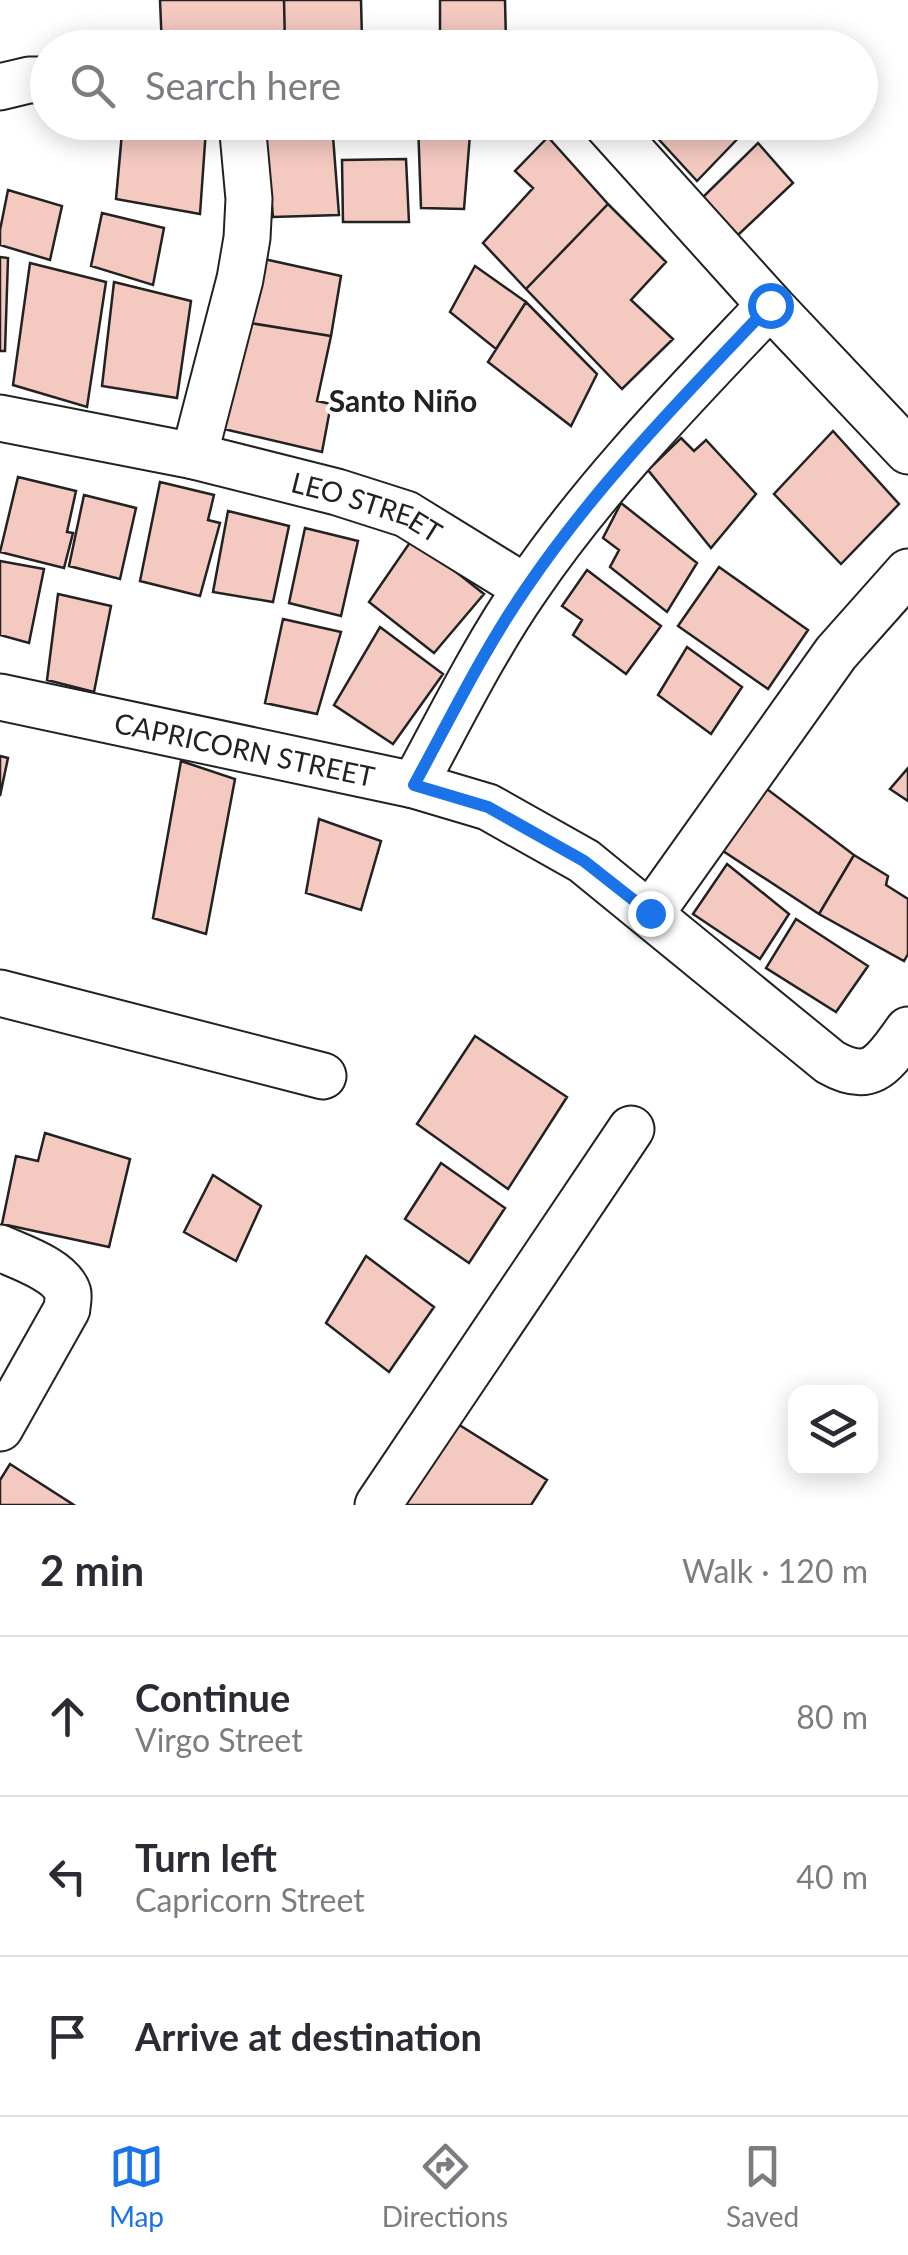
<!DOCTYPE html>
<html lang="en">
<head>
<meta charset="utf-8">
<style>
	body { margin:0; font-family:Lato,sans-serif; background:#f7f7f7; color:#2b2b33 }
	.controls { position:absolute; right:30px; bottom:30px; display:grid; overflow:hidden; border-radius:20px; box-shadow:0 5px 25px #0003 }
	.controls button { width:90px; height:90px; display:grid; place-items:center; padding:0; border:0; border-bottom:2px solid #e1e1e2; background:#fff; color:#2b2b33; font:50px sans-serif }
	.stop { position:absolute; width:30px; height:30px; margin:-22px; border:8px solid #1a73e8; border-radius:50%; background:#fff }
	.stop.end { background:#1a73e8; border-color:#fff; box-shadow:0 2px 10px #0008 }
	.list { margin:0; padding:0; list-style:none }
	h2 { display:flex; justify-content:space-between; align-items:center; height:130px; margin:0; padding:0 40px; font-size:42px }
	h2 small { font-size:32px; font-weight:400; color:#7c7c81 }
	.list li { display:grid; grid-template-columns:65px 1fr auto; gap:30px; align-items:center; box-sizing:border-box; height:160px; padding:0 40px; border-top:2px solid #e1e1e2 }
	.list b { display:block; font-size:38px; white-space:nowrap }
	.list p { margin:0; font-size:32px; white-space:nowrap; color:#7c7c81 }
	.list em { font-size:32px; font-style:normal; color:#7c7c81 }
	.icon { flex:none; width:55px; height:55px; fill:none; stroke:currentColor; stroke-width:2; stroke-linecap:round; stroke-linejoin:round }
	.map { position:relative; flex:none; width:908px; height:1505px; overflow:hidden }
	.search { position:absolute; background:#fff; box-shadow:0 5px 25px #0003; left:30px; right:30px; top:30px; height:110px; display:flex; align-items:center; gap:25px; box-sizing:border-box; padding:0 35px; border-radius:55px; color:#7c7c81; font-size:38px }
	.sheet { height:610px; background:#fff }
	nav { display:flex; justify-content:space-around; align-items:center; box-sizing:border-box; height:140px; border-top:2px solid #e1e1e2; background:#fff; font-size:28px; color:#7c7c81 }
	nav a { display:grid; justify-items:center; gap:5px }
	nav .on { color:#1a73e8 }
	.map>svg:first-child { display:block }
</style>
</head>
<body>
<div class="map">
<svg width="908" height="1505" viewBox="0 0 908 1505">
	<rect width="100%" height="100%" fill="#fff"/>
	<path fill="#f3c9c0" stroke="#222" stroke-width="2.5" d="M 160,0 L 284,0 L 285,45 L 162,48 Z
		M 284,0 L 361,0 L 362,40 L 285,45 Z
		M 440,0 L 505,0 L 506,42 L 440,39 Z
		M 123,122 L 170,122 L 206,129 L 200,214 L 116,199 Z
		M 418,122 L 471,122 L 464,209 L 421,208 Z
		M 661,122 L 739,122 L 746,130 L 697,181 L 652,132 Z
		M 332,123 L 339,215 L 273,217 L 265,124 Z
		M 548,137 L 608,204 L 526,289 L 483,243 L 533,188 L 515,171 Z
		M 758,143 L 793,183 L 738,235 L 703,197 Z
		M 406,159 L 409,222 L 343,222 L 342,160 Z
		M 8,190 L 62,206 L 50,260 L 0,245 L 0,230 Z
		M 608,204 L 666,262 L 631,300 L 673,339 L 622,389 L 526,289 Z
		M 102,213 L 164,228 L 153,285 L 91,266 Z
		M 0,257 L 8,258 L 5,351 L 0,351 Z
		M 255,257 L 341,276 L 331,336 L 244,322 Z
		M 30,263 L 106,282 L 87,407 L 13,385 Z
		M 475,266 L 526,302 L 496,349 L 450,312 Z
		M 114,282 L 191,301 L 177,398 L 102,386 Z
		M 526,302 L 597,374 L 571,426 L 488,362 Z
		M 244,322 L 331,336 L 317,401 L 331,404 L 322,452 L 224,429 Z
		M 833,431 L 899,504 L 841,564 L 774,494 Z
		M 681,438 L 694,451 L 706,440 L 756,494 L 711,548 L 648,470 Z
		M 18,477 L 76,491 L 67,532 L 73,533 L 64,568 L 0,552 Z
		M 160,482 L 214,495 L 208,520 L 220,523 L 200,596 L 140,581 Z
		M 84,495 L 136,508 L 120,579 L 69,566 Z
		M 621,503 L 697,563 L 667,612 L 610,567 L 619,550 L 603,538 Z
		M 228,511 L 289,526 L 273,602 L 213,592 Z
		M 305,528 L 358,541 L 341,616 L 289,603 Z
		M 413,538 L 484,594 L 434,653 L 369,602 Z
		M 0,561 L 44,569 L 29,643 L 0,635 Z
		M 719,567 L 808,630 L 768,689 L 678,626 Z
		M 587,570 L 661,626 L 626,674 L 573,635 L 582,620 L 562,606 Z
		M 58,594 L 111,606 L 94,692 L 47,680 Z
		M 283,619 L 341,632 L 317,714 L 265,703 Z
		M 380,627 L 443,674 L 393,744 L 334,705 Z
		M 687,647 L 742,687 L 711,734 L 658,695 Z
		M 0,756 L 8,758 L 0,796 Z
		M 181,761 L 235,779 L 206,934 L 153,918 Z
		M 908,768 L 908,801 L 890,789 Z
		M 755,780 L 854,855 L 819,914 L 720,849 Z
		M 319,819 L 381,841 L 361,910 L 306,893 Z
		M 854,855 L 888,876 L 886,885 L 908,899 L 908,954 L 904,961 L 819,914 Z
		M 727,864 L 789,914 L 760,959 L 693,914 Z
		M 796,919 L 868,966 L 836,1012 L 766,968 Z
		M 475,1036 L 567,1097 L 508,1189 L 417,1124 Z
		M 45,1133 L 130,1159 L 109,1247 L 2,1224 L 16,1156 L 38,1161 Z
		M 441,1163 L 505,1208 L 469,1263 L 405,1219 Z
		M 213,1175 L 261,1206 L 236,1261 L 184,1232 Z
		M 366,1256 L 434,1307 L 389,1372 L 326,1323 Z
		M 445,1416 L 547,1480 L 531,1505 L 387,1505 Z
		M 10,1464 L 74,1505 L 0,1505 L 0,1480 Z"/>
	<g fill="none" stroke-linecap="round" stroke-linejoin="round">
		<defs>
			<g id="street">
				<path d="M 0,87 L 29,80 L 48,80"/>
				<path d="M 605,122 L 770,305 L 908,451"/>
				<path id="s1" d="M 0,418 L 194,456 L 337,492 L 406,514 L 526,588"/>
				<path d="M 194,456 L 240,279 L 247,238 L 249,199 L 242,122"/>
				<path id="s2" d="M 0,697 L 414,785 L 488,807 L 584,861 L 830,1062 C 872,1086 884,1063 908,1030"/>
				<path d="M 414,785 C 450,719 484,649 527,587 C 597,484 685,395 770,305"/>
				<path d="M 651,913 L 836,653 L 908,572"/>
				<path d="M 0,993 L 323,1076"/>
				<path d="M 0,1248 C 20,1257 61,1270 68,1293 C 69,1296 67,1305 67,1309 L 0,1428"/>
				<path d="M 378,1505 L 631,1129"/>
			</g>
		</defs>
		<use href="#street" stroke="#222" stroke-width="49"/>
		<use href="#street" stroke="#fff" stroke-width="45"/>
	</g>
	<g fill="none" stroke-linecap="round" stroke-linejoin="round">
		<path stroke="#1a73e8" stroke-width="12" d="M 650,913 L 584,861 L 488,807 L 414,785 C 450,719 484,649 527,587 C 597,484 685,395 770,305"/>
	</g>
	<g text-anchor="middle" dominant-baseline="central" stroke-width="8" stroke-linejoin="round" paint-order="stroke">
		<g font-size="28" fill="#222" stroke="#fff">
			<text stroke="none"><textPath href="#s1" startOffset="378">LEO STREET</textPath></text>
			<text stroke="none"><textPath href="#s2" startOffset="250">CAPRICORN STREET</textPath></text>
		</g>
		<g font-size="30" font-weight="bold" fill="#222" stroke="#fff">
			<text x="403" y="400">Santo Niño</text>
		</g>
	</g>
</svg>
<div class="controls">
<button><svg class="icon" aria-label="layers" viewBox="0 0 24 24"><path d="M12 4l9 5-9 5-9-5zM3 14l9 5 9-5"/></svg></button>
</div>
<div class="stop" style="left:770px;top:305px"></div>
<div class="stop end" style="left:650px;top:913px"></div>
<div class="search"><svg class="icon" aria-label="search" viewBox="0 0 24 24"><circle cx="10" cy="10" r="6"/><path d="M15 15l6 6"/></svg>Search here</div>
</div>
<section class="sheet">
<h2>2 min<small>Walk · 120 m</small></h2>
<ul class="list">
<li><svg class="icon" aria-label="ahead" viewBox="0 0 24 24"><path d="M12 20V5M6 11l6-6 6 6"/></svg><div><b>Continue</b><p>Virgo Street</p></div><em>80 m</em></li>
<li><svg class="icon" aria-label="left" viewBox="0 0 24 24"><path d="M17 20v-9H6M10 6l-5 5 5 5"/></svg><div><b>Turn left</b><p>Capricorn Street</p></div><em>40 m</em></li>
<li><svg class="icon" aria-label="arrive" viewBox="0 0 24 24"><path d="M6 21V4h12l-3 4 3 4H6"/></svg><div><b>Arrive at destination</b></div></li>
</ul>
</section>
<nav>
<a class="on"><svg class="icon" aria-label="map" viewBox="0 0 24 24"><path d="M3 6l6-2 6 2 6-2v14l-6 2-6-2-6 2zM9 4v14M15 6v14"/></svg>Map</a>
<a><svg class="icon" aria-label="directions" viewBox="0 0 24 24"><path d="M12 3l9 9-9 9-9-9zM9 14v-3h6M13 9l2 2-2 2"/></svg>Directions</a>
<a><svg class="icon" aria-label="saved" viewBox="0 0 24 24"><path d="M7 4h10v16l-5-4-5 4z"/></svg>Saved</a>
</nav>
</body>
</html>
